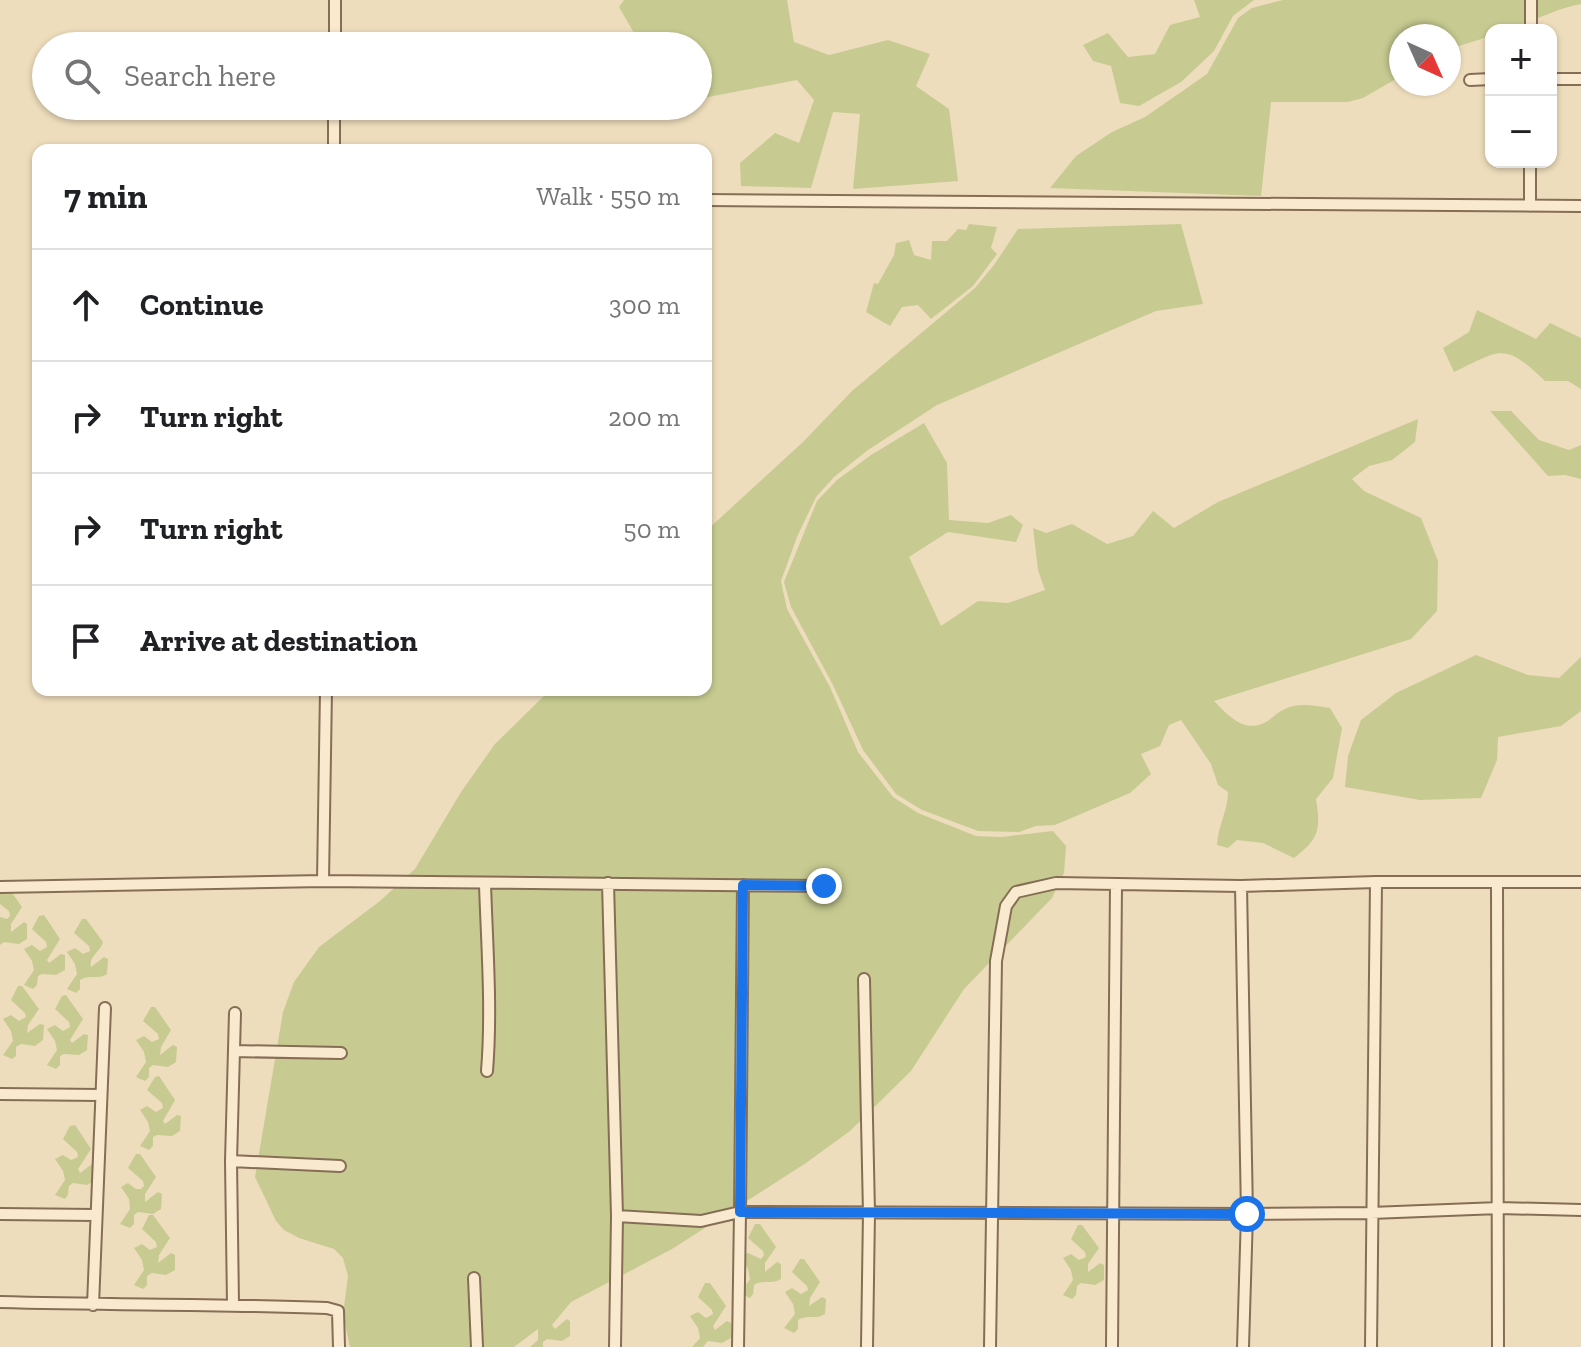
<!DOCTYPE html>
<html lang="en">
<head>
<meta charset="utf-8">
<style>
	body { margin:0; font-family:"Zilla Slab",serif; background:#f6f6f6; color:#202124 }
	.controls { position:absolute; right:24px; top:24px; display:grid; overflow:hidden; border-radius:16px; box-shadow:0 2px 6px #0004 }
	.controls button { width:72px; height:72px; display:grid; place-items:center; padding:0; border:0; border-bottom:2px solid #e0e0e0; background:#fff; color:#202124; font:40px sans-serif }
	.compass { position:absolute; left:1389px; top:24px; width:72px; height:72px; border-radius:50%; background:#fff; box-shadow:0 2px 6px #0004; rotate:135deg }
	.stop { position:absolute; width:24px; height:24px; margin:-18px; border:6px solid #1a73e8; border-radius:50%; background:#fff }
	.stop.end { background:#1a73e8; border-color:#fff; box-shadow:0 2px 8px #0008 }
	.list { margin:0; padding:0; list-style:none }
	h2 { display:flex; justify-content:space-between; align-items:center; height:104px; margin:0; padding:0 32px; font-size:34px }
	h2 small { font-size:26px; font-weight:400; color:#757577 }
	.list li { display:grid; grid-template-columns:52px 1fr auto; gap:24px; align-items:center; box-sizing:border-box; height:112px; padding:0 32px; border-top:2px solid #e0e0e0 }
	.list b { display:block; font-size:30px; white-space:nowrap }
	.list em { font-size:26px; font-style:normal; color:#757577 }
	.icon { flex:none; width:44px; height:44px; fill:none; stroke:currentColor; stroke-width:2; stroke-linecap:round; stroke-linejoin:round }
	.map { position:relative; flex:none; width:1581px; height:1347px; overflow:hidden }
	.search { position:absolute; background:#fff; box-shadow:0 2px 6px #0004; left:32px; top:32px; width:680px; height:88px; display:flex; align-items:center; gap:20px; box-sizing:border-box; padding:0 28px; border-radius:44px; color:#757577; font-size:30px }
	.panel { position:absolute; background:#fff; box-shadow:0 2px 6px #0004; left:32px; top:144px; width:680px; height:552px; border-radius:16px }
	.map>svg:first-child { display:block }
</style>
</head>
<body>
<div class="map">
<svg width="1581" height="1347" viewBox="0 0 1581 1347">
	<rect width="100%" height="100%" fill="#edddbc"/>
	<path fill="#c7cb91" d="M 624,0 L 787,0 L 794,42 L 829,55 L 888,40 L 930,54 L 916,86 L 949,109 L 958,181 L 853,189 L 860,114 L 833,112 L 811,188 L 741,186 L 740,163 L 775,133 L 799,143 L 814,100 L 797,80 L 698,99 L 698,46 L 662,46 L 662,41 L 638,40 L 619,7 Z
		M 1194,0 L 1254,0 L 1233,16 L 1214,51 L 1181,82 L 1139,106 L 1120,103 L 1111,66 L 1093,61 L 1083,45 L 1108,33 L 1128,57 L 1155,54 L 1170,25 L 1200,17 Z
		M 1283,0 L 1581,0 L 1581,4 C 1550,9 1522,30 1491,30 L 1491,36 L 1449,49 L 1449,36 L 1401,36 L 1401,76 L 1363,98 L 1348,102 L 1271,102 L 1261,196 L 1050,188 L 1076,156 L 1112,132 L 1145,117 L 1207,74 L 1238,18 L 1252,8 Z
		M 969,224 L 997,227 L 991,248 L 997,254 L 973,286 L 931,319 L 918,305 L 902,307 L 890,326 L 866,312 L 874,283 L 878,284 L 894,255 L 896,243 L 909,240 L 914,255 L 931,260 L 932,241 L 947,241 L 958,229 L 966,230 Z
		M 1181,224 L 1203,304 L 1156,311 L 937,405 L 868,450 L 834,477 L 816,497 L 797,537 L 781,581 L 787,609 L 830,687 L 858,752 L 893,797 L 918,813 L 976,836 L 1002,837 L 1053,831 L 1066,846 L 1064,873 L 1052,898 L 964,989 L 911,1071 L 850,1131 L 806,1163 L 672,1249 L 571,1302 L 552,1325 L 555,1329 L 567,1319 L 570,1321 L 570,1336 L 562,1341 L 547,1339 L 543,1342 L 543,1347 L 530,1347 L 538,1340 L 538,1329 L 514,1347 L 350,1347 L 343,1314 L 348,1276 L 343,1258 L 334,1249 L 299,1238 L 284,1230 L 276,1221 L 255,1177 L 283,1012 L 294,982 L 319,947 L 380,901 L 415,869 L 461,792 L 495,744 L 550,690 L 706,690 L 706,531 L 803,442 L 852,391 L 975,288 L 994,265 L 1018,229 Z
		M 1477,310 L 1536,339 L 1550,323 L 1581,338 L 1581,389 L 1568,381 L 1545,381 C 1504,342 1502,349 1454,372 L 1443,348 L 1469,332 Z
		M 1490,411 L 1511,411 L 1539,440 L 1569,450 L 1581,445 L 1581,479 L 1565,475 L 1548,476 Z
		M 1418,419 L 1415,442 L 1392,460 L 1369,466 L 1352,479 L 1364,491 L 1421,518 L 1438,561 L 1437,611 L 1411,639 L 1214,701 C 1227,714 1243,733 1264,723 C 1271,720 1277,712 1285,709 C 1300,702 1315,706 1330,708 L 1342,728 L 1333,778 L 1316,799 C 1321,830 1319,839 1294,858 L 1263,843 L 1237,840 L 1228,848 L 1217,845 C 1218,825 1228,811 1228,792 L 1218,785 L 1211,764 L 1181,720 L 1169,725 L 1160,746 L 1141,754 L 1151,774 L 1130,793 L 1055,825 L 1036,826 L 1019,832 L 978,831 L 922,810 L 896,794 L 863,750 L 833,685 L 791,607 L 784,582 L 817,501 L 837,480 L 871,455 L 924,423 L 947,463 L 949,520 L 988,523 L 1011,515 L 1023,525 L 1016,542 L 948,532 L 909,557 L 941,626 L 978,601 L 1008,603 L 1045,590 L 1038,570 L 1033,528 L 1046,533 L 1072,524 L 1107,544 L 1133,536 L 1153,511 L 1174,528 L 1218,502 Z
		M 1476,655 L 1528,675 L 1559,678 L 1581,657 L 1581,711 L 1561,726 L 1498,737 L 1497,760 L 1481,798 L 1420,800 L 1345,787 L 1348,756 L 1361,720 L 1396,693 Z
		M 6,884 L 22,907 L 11,924 L 11,932 L 24,922 L 27,924 L 27,939 L 19,944 L 4,942 L 0,945 L 0,917 L 7,919 L 10,916 L 9,911 L 0,904 L 0,887 Z
		M 44,915 L 60,939 L 47,960 L 49,963 L 61,954 L 65,955 L 65,970 L 56,975 L 42,974 L 38,976 L 37,985 L 33,989 L 24,985 L 34,970 L 32,961 L 24,949 L 32,945 L 40,951 L 47,947 L 46,942 L 32,929 L 39,916 Z
		M 82,919 L 86,919 L 103,942 C 101,951 88,957 91,967 L 104,957 L 108,959 L 107,974 C 98,980 89,974 80,980 L 80,989 L 76,993 L 67,989 L 77,974 L 75,964 L 67,952 L 75,948 L 83,954 L 90,951 L 89,946 L 74,933 Z
		M 18,986 L 22,986 L 39,1009 L 28,1025 L 27,1033 L 40,1024 L 44,1025 L 43,1040 L 35,1046 L 21,1044 L 16,1047 L 16,1056 L 12,1059 L 3,1055 L 13,1041 L 11,1031 L 3,1019 L 11,1015 L 19,1021 L 26,1017 L 25,1013 L 11,1000 Z
		M 66,995 L 83,1019 L 70,1040 L 72,1043 L 84,1034 L 88,1035 L 87,1050 L 79,1055 L 64,1054 L 60,1056 L 60,1065 L 56,1069 L 47,1065 L 57,1050 L 55,1041 L 47,1029 L 55,1025 L 63,1031 L 70,1027 L 69,1022 L 55,1009 L 62,996 Z
		M 151,1007 L 155,1007 L 171,1030 L 161,1047 L 160,1055 L 173,1045 L 177,1047 L 176,1062 L 168,1067 L 153,1065 L 149,1068 L 149,1077 L 145,1081 L 136,1077 L 146,1062 L 144,1052 L 136,1040 L 144,1036 L 152,1042 L 159,1039 L 158,1034 L 143,1021 Z
		M 159,1076 L 175,1100 L 163,1121 L 165,1124 L 177,1115 L 181,1116 L 180,1131 L 172,1136 L 157,1135 L 153,1137 L 153,1146 L 149,1150 L 140,1146 L 150,1131 L 148,1122 L 140,1110 L 147,1106 L 156,1112 L 163,1108 L 162,1103 L 147,1090 L 155,1077 Z
		M 75,1125 L 91,1149 L 78,1169 L 80,1173 L 92,1164 L 96,1165 L 96,1180 L 87,1185 L 73,1183 L 69,1186 L 68,1195 L 65,1199 L 55,1195 L 65,1180 L 63,1171 L 55,1159 L 63,1155 L 71,1160 L 78,1157 L 77,1152 L 63,1139 L 70,1126 Z
		M 136,1154 L 140,1154 L 156,1177 L 145,1194 L 145,1202 L 158,1192 L 162,1194 L 161,1209 L 153,1214 L 138,1212 L 134,1215 L 134,1224 L 130,1228 L 120,1224 L 130,1209 L 129,1199 L 121,1187 L 128,1183 L 136,1189 L 141,1189 L 144,1186 L 143,1181 L 128,1168 Z
		M 149,1215 L 153,1215 L 170,1238 L 159,1255 L 158,1263 L 171,1253 L 175,1255 L 175,1270 L 166,1275 L 152,1273 L 147,1276 L 147,1285 L 143,1289 L 134,1285 L 144,1270 L 142,1260 L 134,1248 L 142,1244 L 150,1250 L 157,1247 L 156,1242 L 142,1229 Z
		M 755,1224 L 760,1224 L 776,1247 L 765,1263 L 765,1272 L 777,1262 L 781,1264 L 781,1279 C 771,1285 763,1279 754,1285 L 753,1294 L 750,1298 L 740,1293 L 750,1279 L 748,1269 L 740,1257 L 748,1253 L 761,1259 L 764,1255 L 763,1251 L 748,1238 Z
		M 1078,1225 L 1082,1225 L 1099,1248 L 1088,1264 L 1088,1272 L 1100,1263 L 1104,1265 L 1104,1280 L 1095,1285 L 1081,1283 L 1077,1286 L 1076,1295 L 1072,1299 L 1063,1295 L 1073,1280 L 1071,1270 L 1063,1258 L 1071,1254 L 1079,1260 L 1086,1257 L 1085,1252 L 1071,1239 Z
		M 800,1259 L 804,1259 L 820,1282 L 810,1298 L 809,1306 L 822,1297 L 826,1299 L 825,1314 C 816,1320 807,1314 798,1320 L 798,1329 L 794,1333 L 784,1328 L 795,1314 L 793,1304 L 785,1292 L 792,1288 L 801,1294 L 808,1290 L 807,1286 L 792,1272 Z
		M 705,1283 L 710,1283 L 726,1306 L 713,1326 L 715,1330 L 727,1321 L 731,1323 L 731,1338 L 722,1343 L 708,1341 L 703,1347 L 692,1347 L 700,1338 L 698,1328 L 690,1316 L 698,1312 L 706,1318 L 713,1314 L 712,1310 L 698,1297 Z"/>
	<g fill="none" stroke-linecap="round" stroke-linejoin="round">
		<defs>
			<path id="minor" d="M 1531,30 L 1531,0
				M 335,46 L 335,0
				M 1551,79 L 1581,79
				M 1470,80 L 1491,79
				M 334,150 L 334,106
				M 706,200 L 1581,206
				M 1530,206 L 1530,162
				M 323,881 L 326,690
				M 608,883 L 617,1216 L 615,1347
				M 1497,883 L 1498,1347
				M 485,884 C 487,947 492,1009 487,1071
				M 1241,886 L 1247,1214 L 1243,1347
				M 0,887 L 323,881 L 824,886
				M 864,979 L 869,1213 L 867,1347
				M 234,1051 L 341,1053
				M 0,1094 L 101,1095
				M 231,1161 L 340,1166
				M 0,1214 L 96,1215
				M 617,1216 L 701,1221 L 740,1212 L 743,885
				M 474,1278 L 477,1347
				M 0,1302 C 109,1305 218,1304 327,1308 L 338,1311 L 339,1347
				M 233,1304 L 231,1161 L 235,1013
				M 93,1305 L 105,1008
				M 738,1347 L 740,1212 L 1247,1214 L 1371,1213 L 1499,1208 L 1581,1210
				M 990,1347 L 996,961 L 1006,906 L 1016,892 L 1056,883 L 1241,886 L 1376,882 L 1581,882
				M 1112,1347 L 1116,885
				M 1371,1347 L 1376,882"/>
		</defs>
		<use href="#minor" stroke="#856d56" stroke-width="14"/>
		<use href="#minor" stroke="#f9eacf" stroke-width="10"/>
	</g>
	<g fill="none" stroke-linecap="round" stroke-linejoin="round">
		<path stroke="#1a73e8" stroke-width="10" d="M 824,886 L 743,885 L 740,1212 L 1247,1214"/>
	</g>
</svg>
<div class="controls">
<button>+</button>
<button>−</button>
</div>
<svg class="compass" viewBox="-18 -18 36 36"><path d="M0-13l5 13h-10z" fill="#e53935"/><path d="M0 13l5-13h-10z" fill="#757577"/></svg>
<div class="stop" style="left:1247px;top:1214px"></div>
<div class="stop end" style="left:824px;top:886px"></div>
<div class="search"><svg class="icon" aria-label="search" viewBox="0 0 24 24"><circle cx="10" cy="10" r="6"/><path d="M15 15l6 6"/></svg>Search here</div>
<section class="panel">
<h2>7 min<small>Walk · 550 m</small></h2>
<ul class="list">
<li><svg class="icon" aria-label="ahead" viewBox="0 0 24 24"><path d="M12 20V5M6 11l6-6 6 6"/></svg><div><b>Continue</b></div><em>300 m</em></li>
<li><svg class="icon" aria-label="right" viewBox="0 0 24 24"><path d="M7 20v-9h11M14 6l5 5-5 5"/></svg><div><b>Turn right</b></div><em>200 m</em></li>
<li><svg class="icon" aria-label="right" viewBox="0 0 24 24"><path d="M7 20v-9h11M14 6l5 5-5 5"/></svg><div><b>Turn right</b></div><em>50 m</em></li>
<li><svg class="icon" aria-label="arrive" viewBox="0 0 24 24"><path d="M6 21V4h12l-3 4 3 4H6"/></svg><div><b>Arrive at destination</b></div></li>
</ul>
</section>
</div>
</body>
</html>
